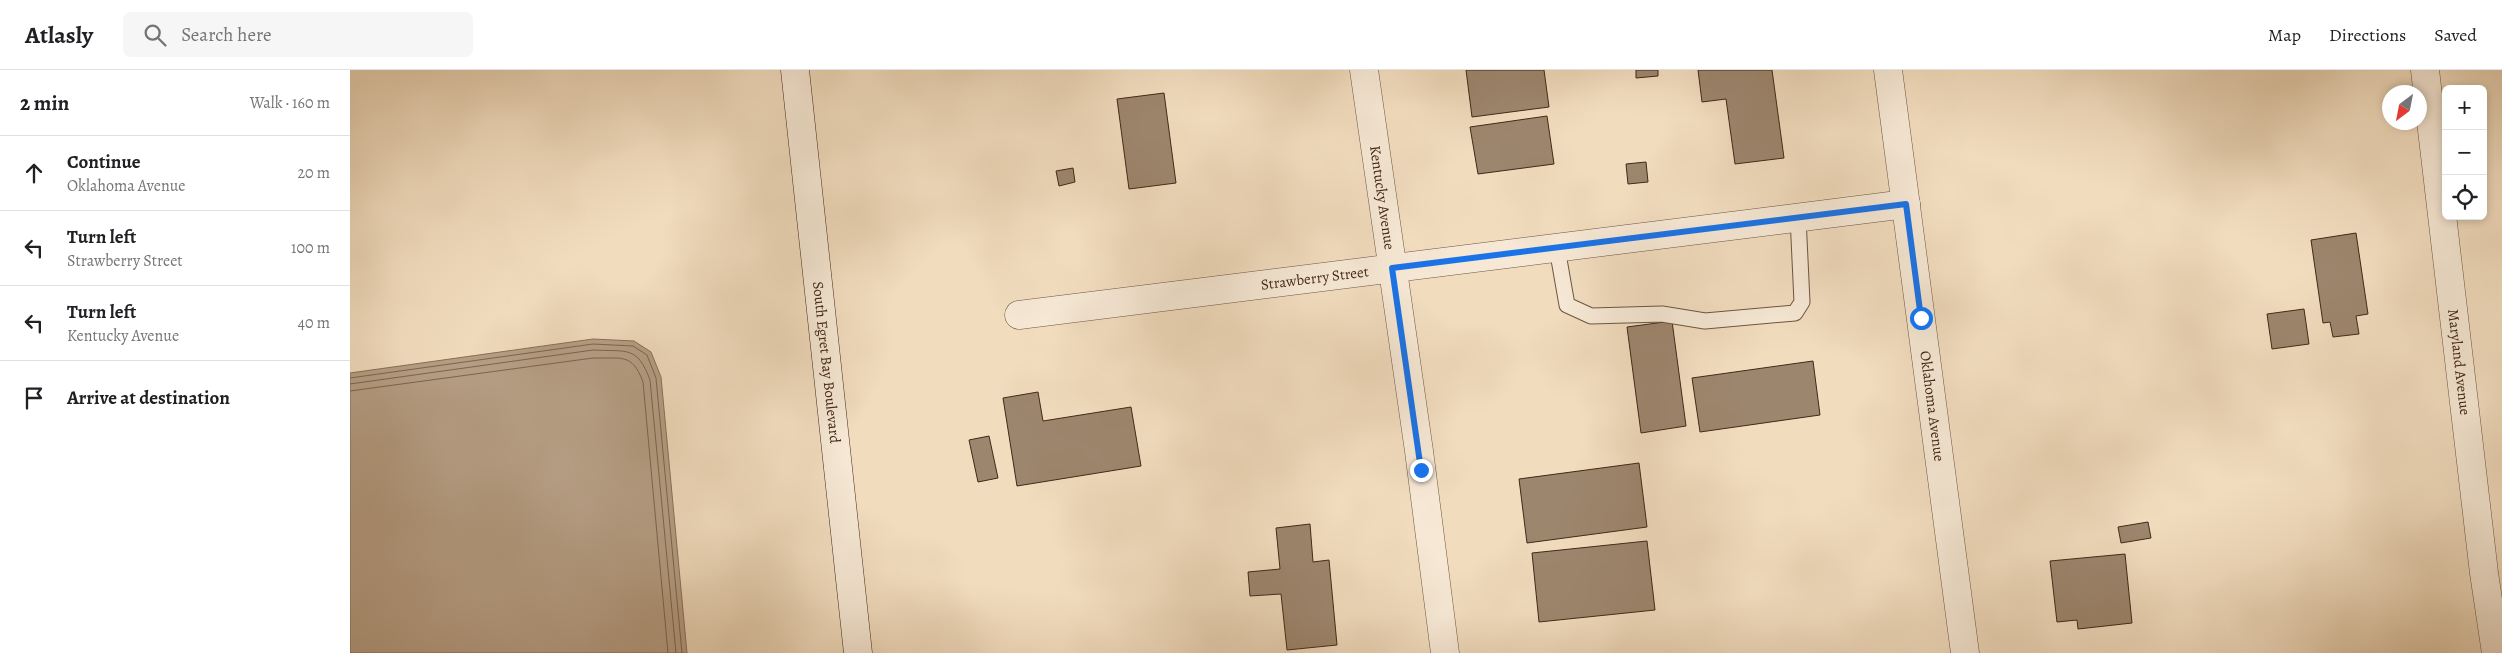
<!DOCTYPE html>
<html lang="en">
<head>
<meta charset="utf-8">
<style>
	body { margin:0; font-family:Alegreya,serif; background:#f6f6f6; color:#202124 }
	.controls { position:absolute; right:15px; top:15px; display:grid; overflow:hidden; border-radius:8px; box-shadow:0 2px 8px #0003 }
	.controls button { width:45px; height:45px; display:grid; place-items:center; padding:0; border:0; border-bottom:1px solid #e0e0e0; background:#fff; color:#202124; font:25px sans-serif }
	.compass { position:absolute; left:2032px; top:15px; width:45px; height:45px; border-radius:50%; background:#fff; box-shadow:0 2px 8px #0003; rotate:212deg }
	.stop { position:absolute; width:15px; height:15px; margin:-11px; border:4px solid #1a73e8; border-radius:50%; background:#fff }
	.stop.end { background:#1a73e8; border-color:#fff; box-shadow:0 1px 5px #0008 }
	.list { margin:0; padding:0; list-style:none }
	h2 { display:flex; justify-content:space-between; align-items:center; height:65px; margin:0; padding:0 20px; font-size:21px }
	h2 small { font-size:16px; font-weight:400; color:#757577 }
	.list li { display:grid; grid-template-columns:32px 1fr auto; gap:15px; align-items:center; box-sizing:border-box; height:75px; padding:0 20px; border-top:1px solid #e0e0e0 }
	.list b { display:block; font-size:19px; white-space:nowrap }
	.list p { margin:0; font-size:16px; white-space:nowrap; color:#757577 }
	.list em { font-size:16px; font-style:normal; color:#757577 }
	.icon { flex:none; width:28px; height:28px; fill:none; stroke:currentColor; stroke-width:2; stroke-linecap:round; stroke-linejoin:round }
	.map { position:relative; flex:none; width:2152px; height:583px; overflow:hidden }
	header { display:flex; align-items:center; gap:30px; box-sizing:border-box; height:70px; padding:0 25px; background:#fff; border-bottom:1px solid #e0e0e0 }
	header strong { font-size:24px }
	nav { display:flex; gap:28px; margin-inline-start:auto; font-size:18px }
	.search { width:350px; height:45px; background:#f6f6f6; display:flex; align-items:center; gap:12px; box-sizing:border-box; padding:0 18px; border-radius:8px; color:#757577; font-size:19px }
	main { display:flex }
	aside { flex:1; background:#fff }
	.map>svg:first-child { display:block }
</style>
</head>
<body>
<header>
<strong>Atlasly</strong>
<div class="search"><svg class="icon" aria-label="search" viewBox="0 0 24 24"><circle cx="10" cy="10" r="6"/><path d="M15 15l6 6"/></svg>Search here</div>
<nav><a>Map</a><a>Directions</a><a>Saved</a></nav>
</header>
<main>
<aside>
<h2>2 min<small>Walk · 160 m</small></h2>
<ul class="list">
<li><svg class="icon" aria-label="ahead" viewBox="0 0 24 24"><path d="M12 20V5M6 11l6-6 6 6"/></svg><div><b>Continue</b><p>Oklahoma Avenue</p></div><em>20 m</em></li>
<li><svg class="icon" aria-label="left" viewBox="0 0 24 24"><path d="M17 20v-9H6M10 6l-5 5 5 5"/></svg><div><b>Turn left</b><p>Strawberry Street</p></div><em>100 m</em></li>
<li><svg class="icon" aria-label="left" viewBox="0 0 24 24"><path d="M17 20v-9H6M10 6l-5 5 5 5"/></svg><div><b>Turn left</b><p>Kentucky Avenue</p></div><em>40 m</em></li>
<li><svg class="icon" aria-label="arrive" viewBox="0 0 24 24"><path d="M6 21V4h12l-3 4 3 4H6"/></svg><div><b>Arrive at destination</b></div></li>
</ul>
</aside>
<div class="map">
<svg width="2152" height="583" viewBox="0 0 2152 583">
	<rect width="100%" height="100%" fill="#f1dcbe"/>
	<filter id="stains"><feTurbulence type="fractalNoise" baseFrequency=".004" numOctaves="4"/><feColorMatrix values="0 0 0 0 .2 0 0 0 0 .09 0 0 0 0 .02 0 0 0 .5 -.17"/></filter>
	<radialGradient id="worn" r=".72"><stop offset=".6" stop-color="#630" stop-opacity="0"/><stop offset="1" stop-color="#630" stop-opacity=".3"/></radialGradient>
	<path fill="#b69f85" stroke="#886f59" d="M 243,269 L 284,271 L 301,282 L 311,307 L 337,583 L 0,583 L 0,303 Z"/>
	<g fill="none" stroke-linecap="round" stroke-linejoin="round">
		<path stroke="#7c644e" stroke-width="1" d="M 0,308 L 243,274 L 283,276 L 297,285 L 306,308 L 332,583
			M 0,314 L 243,280 C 277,282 287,275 300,310 L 326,583
			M 0,321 L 243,288 C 271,289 282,282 293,312 L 318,583"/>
	</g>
	<path fill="#9d866e" stroke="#422817" d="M 1116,0 L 1194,0 L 1199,37 L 1122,47 Z
		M 1286,0 L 1308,0 L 1308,6 L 1286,8 Z
		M 1348,0 L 1422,0 L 1434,88 L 1385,94 L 1376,29 L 1352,32 Z
		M 814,23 L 826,113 L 779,119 L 767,29 Z
		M 1197,46 L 1204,94 L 1128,104 L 1120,57 Z
		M 1296,92 L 1298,112 L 1278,114 L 1276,94 Z
		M 723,98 L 725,112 L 709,116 L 706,101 Z
		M 2006,163 L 2018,244 L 2006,246 L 2009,264 L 1983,267 L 1980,252 L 1973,253 L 1961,170 Z
		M 1954,239 L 1959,274 L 1922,279 L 1917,244 Z
		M 1322,251 L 1336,356 L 1291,363 L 1277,257 Z
		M 1463,291 L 1470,345 L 1350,362 L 1342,308 Z
		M 688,322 L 693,351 L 781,337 L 791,396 L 667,416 L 653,328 Z
		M 639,366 L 648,408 L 628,412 L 619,370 Z
		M 1289,393 L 1297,457 L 1177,473 L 1169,409 Z
		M 1798,452 L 1801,468 L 1771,473 L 1768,457 Z
		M 960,454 L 963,492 L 979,490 L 987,575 L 937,580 L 931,524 L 900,526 L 898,502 L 930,499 L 926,458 Z
		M 1297,471 L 1305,540 L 1189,552 L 1182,483 Z
		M 1775,484 L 1782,553 L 1728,559 L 1727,550 L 1707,552 L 1700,491 Z"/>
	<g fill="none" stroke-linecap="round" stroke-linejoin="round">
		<defs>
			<path id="service" d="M 1207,178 L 1217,235 L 1241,246 L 1312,244 L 1355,251 L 1445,243 L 1452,232 L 1448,147"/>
			<g id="minor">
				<path id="s1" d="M 1014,0 L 1069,381 L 1095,583"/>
				<path id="s2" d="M 1538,0 L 1615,583"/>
				<path id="s3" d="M 2075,0 L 2134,503 L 2146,583"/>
				<path id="s4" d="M 669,245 L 1556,134"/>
			</g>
			<g id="secondary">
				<path id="s5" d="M 445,0 L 508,583"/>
			</g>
		</defs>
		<use href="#service" stroke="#6e5541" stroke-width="17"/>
		<use href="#minor" stroke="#6e5541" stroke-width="29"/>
		<use href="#secondary" stroke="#422817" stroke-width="29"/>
		<use href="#service" stroke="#f6e8d5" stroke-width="15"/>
		<use href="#minor" stroke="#f6e8d5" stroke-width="28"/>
		<use href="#secondary" stroke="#f6e8d5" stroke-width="28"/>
	</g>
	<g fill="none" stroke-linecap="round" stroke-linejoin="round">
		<path stroke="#1a73e8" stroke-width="6" d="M 1071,400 L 1042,198 L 1556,134 L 1571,248"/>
	</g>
	<g text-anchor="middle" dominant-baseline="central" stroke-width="4.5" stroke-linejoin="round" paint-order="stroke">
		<g font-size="15" fill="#422817" stroke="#f6e8d5">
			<text stroke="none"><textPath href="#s1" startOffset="129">Kentucky Avenue</textPath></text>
			<text stroke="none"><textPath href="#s4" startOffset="298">Strawberry Street</textPath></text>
			<text stroke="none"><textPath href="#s5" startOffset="294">South Egret Bay Boulevard</textPath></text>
			<text stroke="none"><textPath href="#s3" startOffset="294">Maryland Avenue</textPath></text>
			<text stroke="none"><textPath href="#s2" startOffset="339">Oklahoma Avenue</textPath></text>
		</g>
	</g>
	<rect width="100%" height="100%" filter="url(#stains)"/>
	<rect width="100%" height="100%" fill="url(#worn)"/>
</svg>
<div class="controls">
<button>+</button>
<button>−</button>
<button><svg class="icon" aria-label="locate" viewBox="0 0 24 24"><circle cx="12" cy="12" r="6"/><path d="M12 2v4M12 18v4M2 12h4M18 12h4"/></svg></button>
</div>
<svg class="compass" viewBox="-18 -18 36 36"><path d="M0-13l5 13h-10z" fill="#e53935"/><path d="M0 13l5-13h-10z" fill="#757577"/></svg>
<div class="stop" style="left:1571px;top:248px"></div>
<div class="stop end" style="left:1071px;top:400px"></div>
</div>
</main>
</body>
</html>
